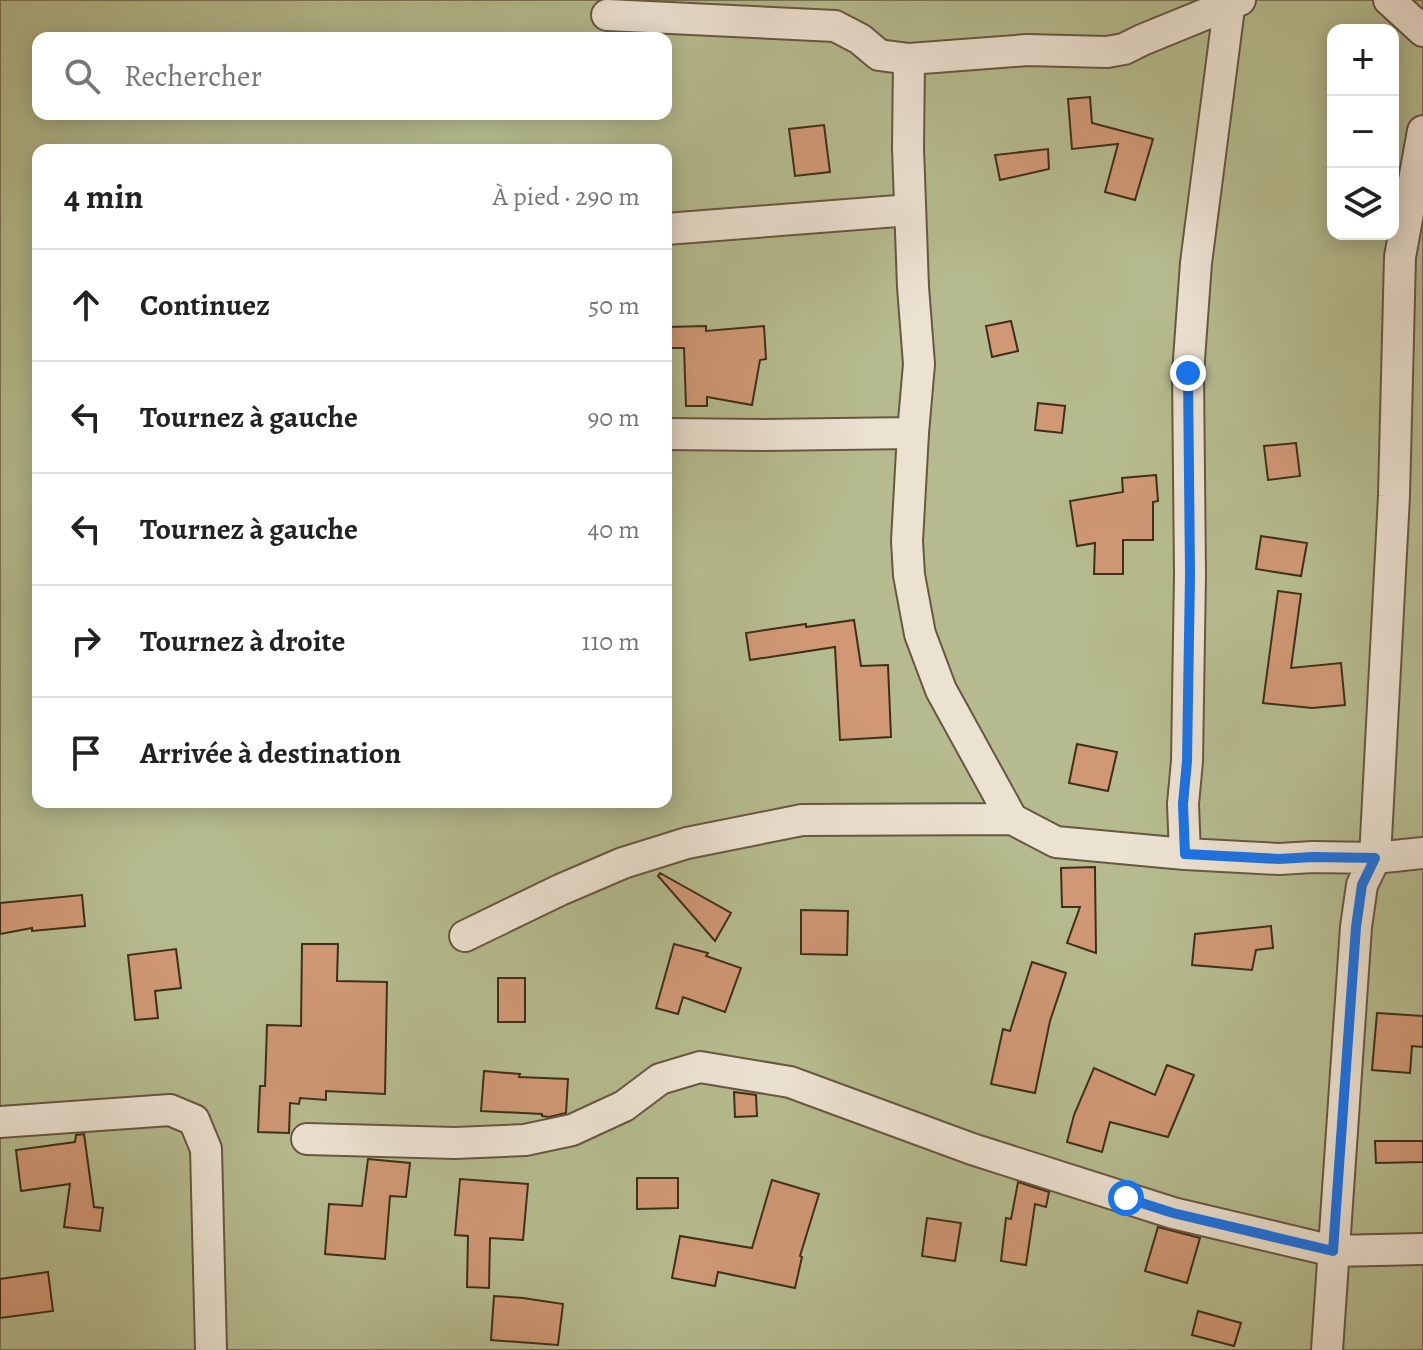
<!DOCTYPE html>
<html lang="fr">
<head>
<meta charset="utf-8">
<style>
	body { margin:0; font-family:Alegreya,serif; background:#f2f2f2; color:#222 }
	.controls { position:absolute; right:24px; top:24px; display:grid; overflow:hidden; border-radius:16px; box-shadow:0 4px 20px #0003 }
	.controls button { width:72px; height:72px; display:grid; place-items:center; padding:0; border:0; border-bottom:2px solid #e0e0e0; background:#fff; color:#222; font:40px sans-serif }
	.stop { position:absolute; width:24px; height:24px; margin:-18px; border:6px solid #1a73e8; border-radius:50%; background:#fff }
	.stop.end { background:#1a73e8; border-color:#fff; box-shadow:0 2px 8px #0008 }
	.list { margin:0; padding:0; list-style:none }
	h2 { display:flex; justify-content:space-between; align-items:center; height:104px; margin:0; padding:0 32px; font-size:34px }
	h2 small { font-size:26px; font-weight:400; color:#767676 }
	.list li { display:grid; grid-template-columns:52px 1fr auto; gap:24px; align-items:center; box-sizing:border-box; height:112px; padding:0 32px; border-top:2px solid #e0e0e0 }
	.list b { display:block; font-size:30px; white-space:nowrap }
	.list em { font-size:26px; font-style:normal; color:#767676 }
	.icon { flex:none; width:44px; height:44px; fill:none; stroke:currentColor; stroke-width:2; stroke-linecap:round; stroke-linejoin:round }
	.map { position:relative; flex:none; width:1423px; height:1350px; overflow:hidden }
	.search { position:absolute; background:#fff; box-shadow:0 4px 20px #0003; left:32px; top:32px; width:640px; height:88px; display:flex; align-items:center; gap:20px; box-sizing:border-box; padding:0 28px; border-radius:16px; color:#767676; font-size:30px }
	.panel { position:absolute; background:#fff; box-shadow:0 4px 20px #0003; left:32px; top:144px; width:640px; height:664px; border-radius:16px }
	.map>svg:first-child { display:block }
</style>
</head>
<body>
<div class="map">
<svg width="1423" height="1350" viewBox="0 0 1423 1350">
	<rect width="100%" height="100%" fill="#e2d2b9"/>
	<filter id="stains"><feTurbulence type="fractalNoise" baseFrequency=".0025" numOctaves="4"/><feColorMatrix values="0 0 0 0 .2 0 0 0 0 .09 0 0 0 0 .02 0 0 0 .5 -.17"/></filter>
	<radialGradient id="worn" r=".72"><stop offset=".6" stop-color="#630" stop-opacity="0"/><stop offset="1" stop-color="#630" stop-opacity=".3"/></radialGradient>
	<path fill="#b5bb8e" stroke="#7a7454" stroke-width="2" fill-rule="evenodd" d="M 0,0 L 1423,0 L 1423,1350 L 0,1350 ZM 1333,30 L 1393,30 L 1393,234 L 1333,234 ZM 38,38 L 666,38 L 666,114 L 38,114 ZM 38,150 L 666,150 L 666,802 L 38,802 Z"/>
	<path fill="#d09875" stroke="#3f2e19" stroke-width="2" d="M 1090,97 L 1092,123 L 1153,139 L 1135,200 L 1105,192 L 1118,144 L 1072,149 L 1068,99 Z
		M 824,125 L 830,172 L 795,176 L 789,129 Z
		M 1048,149 L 1049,169 L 1000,180 L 995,155 Z
		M 1011,321 L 1018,351 L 992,357 L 986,326 Z
		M 706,326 L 706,331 L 764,326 L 766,359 L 760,360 L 752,405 L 707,397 L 707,406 L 686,406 L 684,348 L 666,348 L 666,327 Z
		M 1038,403 L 1065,406 L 1062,433 L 1035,430 Z
		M 1296,443 L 1300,476 L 1268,480 L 1264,446 Z
		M 1156,475 L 1158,501 L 1153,502 L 1153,540 L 1123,540 L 1123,574 L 1094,574 L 1095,543 L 1077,546 L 1070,501 L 1123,492 L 1122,478 Z
		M 1261,536 L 1307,543 L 1301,576 L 1256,569 Z
		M 1278,591 L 1301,594 L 1291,668 L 1341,663 L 1345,705 L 1312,708 L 1263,703 Z
		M 854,620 L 861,666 L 888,665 L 891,737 L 840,740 L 835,647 L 750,660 L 746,633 L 806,624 L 806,627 Z
		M 1077,744 L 1117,752 L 1108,791 L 1069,783 Z
		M 1095,867 L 1095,872 L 1096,953 L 1067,943 L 1080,907 L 1062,907 L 1061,868 Z
		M 660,873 L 731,913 L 715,941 L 658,876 Z
		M 82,895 L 85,926 L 32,931 L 32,928 L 0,934 L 0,903 Z
		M 801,910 L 848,911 L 847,955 L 801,954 Z
		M 1271,926 L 1273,948 L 1256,950 L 1252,970 L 1192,965 L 1195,934 Z
		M 302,944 L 338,944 L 337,981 L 387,982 L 385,1094 L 326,1091 L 326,1100 L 300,1098 L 299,1104 L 290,1103 L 289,1133 L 258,1132 L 260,1086 L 265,1086 L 267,1025 L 301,1026 Z
		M 674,944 L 708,953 L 706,956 L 741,968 L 725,1012 L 683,997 L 678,1014 L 656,1008 Z
		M 176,949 L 181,988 L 155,991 L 158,1018 L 135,1020 L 128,955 Z
		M 1032,962 L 1066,973 L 1050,1021 L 1035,1093 L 991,1084 L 1003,1029 L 1010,1031 Z
		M 498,978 L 525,978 L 525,1022 L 498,1022 Z
		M 1377,1013 L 1423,1016 L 1423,1047 L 1412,1046 L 1410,1073 L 1372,1070 Z
		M 1167,1065 L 1194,1075 L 1168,1137 L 1110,1122 L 1102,1152 L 1067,1142 L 1074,1115 L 1094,1068 L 1155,1095 Z
		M 484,1071 L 520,1074 L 519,1077 L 568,1079 L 566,1113 L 549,1117 L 542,1116 L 542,1114 L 481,1111 Z
		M 734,1092 L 756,1095 L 757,1116 L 735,1117 Z
		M 84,1134 L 94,1207 L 103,1208 L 100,1231 L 64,1227 L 70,1184 L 21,1191 L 16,1150 L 75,1142 L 76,1135 Z
		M 1375,1141 L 1423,1141 L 1423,1162 L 1376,1163 Z
		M 368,1159 L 410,1163 L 406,1197 L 390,1196 L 385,1259 L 325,1254 L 329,1204 L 362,1206 Z
		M 637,1178 L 678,1178 L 678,1208 L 637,1209 Z
		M 460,1179 L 528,1184 L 523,1240 L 490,1238 L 489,1288 L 467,1287 L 468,1236 L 455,1235 Z
		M 772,1180 L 819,1194 L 800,1256 L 802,1257 L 795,1288 L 718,1272 L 715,1286 L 672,1278 L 680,1236 L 752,1248 Z
		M 1018,1182 L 1049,1192 L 1046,1207 L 1035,1204 L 1026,1265 L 1001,1261 L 1006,1218 L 1011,1219 Z
		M 927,1218 L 961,1223 L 955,1261 L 922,1256 Z
		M 1158,1227 L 1200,1238 L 1187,1283 L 1145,1271 Z
		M 48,1272 L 53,1311 L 0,1318 L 0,1279 Z
		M 494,1296 L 523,1298 L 563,1304 L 558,1345 L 491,1340 Z
		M 1198,1311 L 1241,1323 L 1234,1346 L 1192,1335 Z"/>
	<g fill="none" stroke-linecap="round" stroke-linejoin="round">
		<defs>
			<path id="street" d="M 1389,0 L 1423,31
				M 607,15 L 835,26 L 860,39 L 879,55 L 909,59
				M 666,229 L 910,210
				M 666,434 L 763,435 L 913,433
				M 1012,819 L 941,690 L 920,634 L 909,575 L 907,541 L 913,433 L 919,364 L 913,287 L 908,148 L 909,59 L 1027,50 L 1107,52 L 1124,49 L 1142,40 L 1240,0
				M 1185,854 L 1183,804 L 1187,761 L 1190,574 L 1188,373 L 1196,263 L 1230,0
				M 465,936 L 560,890 L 623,863 L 687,843 L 802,820 L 1012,819 L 1056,842 L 1185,854 L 1279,859 L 1313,857 L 1375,858 L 1423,853
				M 0,1122 L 170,1110 L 194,1120 L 206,1149 L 211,1350
				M 307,1139 L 455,1143 L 525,1140 L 572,1130 L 624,1106 L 660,1079 L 700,1067 L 790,1082 L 972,1149 L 1173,1213 L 1333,1251 L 1423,1249
				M 1327,1350 L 1356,927 L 1362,885 L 1375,858 L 1394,496 L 1400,257 L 1423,131"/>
		</defs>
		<use href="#street" stroke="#685741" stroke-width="34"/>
		<use href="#street" stroke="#ece2d2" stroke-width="30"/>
	</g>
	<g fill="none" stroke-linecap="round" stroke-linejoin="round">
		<path stroke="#1a73e8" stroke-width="10" d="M 1126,1198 L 1173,1213 L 1333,1251 L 1356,927 L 1362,885 L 1375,858 L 1313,857 L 1279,859 L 1185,854 L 1183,804 L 1187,761 L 1190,574 L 1188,373"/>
	</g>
	<rect width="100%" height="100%" filter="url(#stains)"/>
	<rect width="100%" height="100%" fill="url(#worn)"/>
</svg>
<div class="controls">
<button>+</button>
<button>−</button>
<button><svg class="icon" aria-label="layers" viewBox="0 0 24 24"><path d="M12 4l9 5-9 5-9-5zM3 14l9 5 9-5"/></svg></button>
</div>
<div class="stop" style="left:1126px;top:1198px"></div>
<div class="stop end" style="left:1188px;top:373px"></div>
<div class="search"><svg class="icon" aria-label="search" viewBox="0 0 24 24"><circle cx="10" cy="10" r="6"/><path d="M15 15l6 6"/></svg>Rechercher</div>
<section class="panel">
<h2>4 min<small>À pied · 290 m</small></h2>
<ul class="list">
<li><svg class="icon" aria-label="ahead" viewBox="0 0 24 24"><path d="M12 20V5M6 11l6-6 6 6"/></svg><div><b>Continuez</b></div><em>50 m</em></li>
<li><svg class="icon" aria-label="left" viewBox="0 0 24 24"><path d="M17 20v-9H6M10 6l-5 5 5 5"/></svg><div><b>Tournez à gauche</b></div><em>90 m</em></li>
<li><svg class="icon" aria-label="left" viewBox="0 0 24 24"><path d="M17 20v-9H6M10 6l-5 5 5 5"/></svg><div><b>Tournez à gauche</b></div><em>40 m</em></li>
<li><svg class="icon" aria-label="right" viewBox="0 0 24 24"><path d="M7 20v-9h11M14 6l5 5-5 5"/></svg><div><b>Tournez à droite</b></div><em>110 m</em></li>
<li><svg class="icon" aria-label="arrive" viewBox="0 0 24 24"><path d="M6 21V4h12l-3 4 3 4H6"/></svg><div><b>Arrivée à destination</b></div></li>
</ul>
</section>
</div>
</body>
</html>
